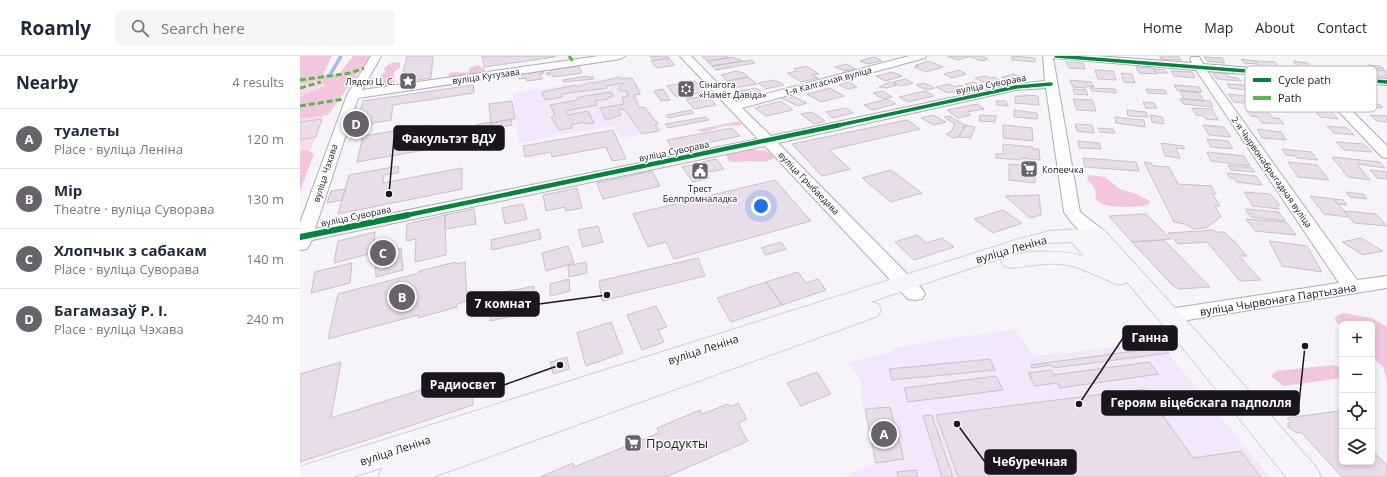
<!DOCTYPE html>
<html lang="en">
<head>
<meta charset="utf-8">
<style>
	body { margin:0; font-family:"Open Sans",sans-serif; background:#f6f6f7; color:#1f2937 }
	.controls { position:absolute; right:12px; bottom:12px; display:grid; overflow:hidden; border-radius:6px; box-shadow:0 2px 6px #0003 }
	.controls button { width:36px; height:36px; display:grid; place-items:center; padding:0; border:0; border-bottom:1px solid #e0e1e3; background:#fff; color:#1f2937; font:20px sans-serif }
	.you { position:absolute; left:461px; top:150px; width:14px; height:14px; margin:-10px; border:3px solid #fff; border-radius:50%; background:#1a73e8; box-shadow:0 0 0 6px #1a73e833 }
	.badge { display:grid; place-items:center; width:26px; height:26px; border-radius:50%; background:#68636b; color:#fff; font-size:13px; font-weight:700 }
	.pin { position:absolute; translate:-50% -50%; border:2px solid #fff; box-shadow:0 1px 4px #0006 }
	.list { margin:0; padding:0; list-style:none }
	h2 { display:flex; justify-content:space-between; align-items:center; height:52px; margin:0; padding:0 16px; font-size:17px }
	h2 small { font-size:13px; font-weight:400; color:#747a83 }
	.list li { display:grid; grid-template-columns:26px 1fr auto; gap:12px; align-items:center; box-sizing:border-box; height:60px; padding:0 16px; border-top:1px solid #e0e1e3 }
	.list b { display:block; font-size:15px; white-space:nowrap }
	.list p { margin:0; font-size:13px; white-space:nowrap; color:#747a83 }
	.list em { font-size:13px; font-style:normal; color:#747a83 }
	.icon { flex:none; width:22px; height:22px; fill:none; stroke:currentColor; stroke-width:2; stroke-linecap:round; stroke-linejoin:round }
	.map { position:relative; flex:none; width:1087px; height:421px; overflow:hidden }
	header { display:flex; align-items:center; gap:24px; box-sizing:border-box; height:56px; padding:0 20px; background:#fff; border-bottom:1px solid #e0e1e3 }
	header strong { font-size:19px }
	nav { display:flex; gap:22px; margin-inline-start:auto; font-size:14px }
	.search { width:280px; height:36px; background:#f6f6f7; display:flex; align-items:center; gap:10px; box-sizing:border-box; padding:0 14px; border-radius:6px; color:#747a83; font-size:15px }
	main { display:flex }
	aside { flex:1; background:#fff }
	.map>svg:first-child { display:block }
</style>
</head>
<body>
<header>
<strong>Roamly</strong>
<div class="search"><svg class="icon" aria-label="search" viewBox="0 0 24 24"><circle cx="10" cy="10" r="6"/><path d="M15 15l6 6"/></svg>Search here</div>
<nav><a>Home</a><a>Map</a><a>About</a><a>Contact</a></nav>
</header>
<main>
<aside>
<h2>Nearby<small>4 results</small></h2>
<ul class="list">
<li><span class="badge">A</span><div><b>туалеты</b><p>Place · вуліца Леніна</p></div><em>120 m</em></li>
<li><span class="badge">B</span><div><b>Мір</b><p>Theatre · вуліца Суворава</p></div><em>130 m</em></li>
<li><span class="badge">C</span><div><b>Хлопчык з сабакам</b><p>Place · вуліца Суворава</p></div><em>140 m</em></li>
<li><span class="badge">D</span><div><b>Багамазаў Р. І.</b><p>Place · вуліца Чэхава</p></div><em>240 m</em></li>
</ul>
</aside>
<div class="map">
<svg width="1087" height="421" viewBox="0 0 1087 421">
	<rect width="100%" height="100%" fill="#f6f3f9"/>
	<path fill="#f3e8fb" d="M 329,19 L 342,35 L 337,41 L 341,50 L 347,51 L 364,74 L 323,82 L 313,69 L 219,87 L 213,37 Z
		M 714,273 L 734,300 L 859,286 L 970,421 L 541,421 L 574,408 L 563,348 L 560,325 L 548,306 L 590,297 L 591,292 Z"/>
	<path fill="#f9dbec" d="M 0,0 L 26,27 L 28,47 L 0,121 Z"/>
	<path fill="#f3c6df" d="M 0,0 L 32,0 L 23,19 L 39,18 L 53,0 L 70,0 L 28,59 L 0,63 L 0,41 L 24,30 L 22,24 L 0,28 Z
		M 97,6 L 100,7 L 100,12 L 94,16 L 95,27 C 89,32 82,33 75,29 L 81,23 L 80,20 L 85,16 L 84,12 L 91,7 Z
		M 178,9 L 185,13 L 184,16 L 151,22 L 148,19 C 154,14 162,18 169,16 L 169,12 Z
		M 434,66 L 440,66 L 442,68 C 436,71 432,69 425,70 C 415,71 406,79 396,74 Z
		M 7,94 L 14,98 L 0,135 L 0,95 Z
		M 439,94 C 450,95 470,91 474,102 C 465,108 458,105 448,105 C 441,105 436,107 429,105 L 426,99 L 429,96 Z
		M 789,119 L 805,121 L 820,133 L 836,138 L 850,145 L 848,149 C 837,151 802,154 796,143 C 795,140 796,136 795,133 C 793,130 790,126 787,123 Z
		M 1043,257 L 1072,262 L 1087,271 L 1087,326 L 1083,311 L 1072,301 L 1072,268 L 1042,268 L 1042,274 L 1034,262 Z
		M 1033,309 L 1042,312 L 1042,322 L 983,330 L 971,320 L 976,315 Z"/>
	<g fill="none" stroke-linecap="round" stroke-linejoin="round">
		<path stroke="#afb8ec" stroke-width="3.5" d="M 30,19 L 41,0"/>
	</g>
	<path fill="#e8dde9" stroke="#c8c2c9" d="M 107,0 L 133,0 L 131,22 L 101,26 Z
		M 182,0 L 255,0 L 255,1 L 184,11 Z
		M 350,0 L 367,0 L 369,2 L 353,4 Z
		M 402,0 L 427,0 L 429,2 L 407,5 Z
		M 647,0 L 665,0 L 669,1 L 658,4 Z
		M 669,0 L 683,0 L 688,3 L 681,5 Z
		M 712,0 L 735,2 L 735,6 L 712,4 Z
		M 860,0 L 878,0 L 881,4 L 861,3 Z
		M 432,1 L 443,5 L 412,10 L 407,5 Z
		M 574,1 L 582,5 L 567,8 L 560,5 Z
		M 904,1 L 922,2 L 925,7 L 907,5 Z
		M 369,2 L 375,9 L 357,12 L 351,5 Z
		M 941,3 L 955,5 L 958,8 L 944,7 Z
		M 451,4 L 455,7 L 416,14 L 412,10 Z
		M 629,5 L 643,11 L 626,16 L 614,11 L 619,10 L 616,9 Z
		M 955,5 L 975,6 L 980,12 L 959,10 Z
		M 993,5 L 1008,7 L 1012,11 L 1018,11 L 1023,16 L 1000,14 Z
		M 766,6 L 783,7 L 785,13 L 769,12 Z
		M 546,8 L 555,13 L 544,15 L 535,11 Z
		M 1068,9 L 1080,10 L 1084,13 L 1072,12 Z
		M 279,10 L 282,17 L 253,21 L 252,18 L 247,19 L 246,17 L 251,16 L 251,14 Z
		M 506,10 L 519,18 L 512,19 L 518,22 L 501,26 L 487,17 L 497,15 L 494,13 Z
		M 836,11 L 853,12 L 857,18 L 839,17 Z
		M 854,13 L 865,14 L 868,17 L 856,17 Z
		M 1069,13 L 1087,15 L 1087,21 L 1079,20 Z
		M 659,14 L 666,18 L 652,22 L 644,18 Z
		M 795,14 L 813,15 L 816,24 L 798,23 Z
		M 243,15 L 244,17 L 240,18 L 242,23 L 227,25 L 226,22 L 219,23 L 218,19 Z
		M 436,15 L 444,17 L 448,21 L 427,25 L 421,19 Z
		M 871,15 L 892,16 L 895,22 L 874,20 Z
		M 593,16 L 602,20 L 585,25 L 576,20 Z
		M 912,16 L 927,18 L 929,21 L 938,22 L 941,25 L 917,23 Z
		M 821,17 L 832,18 L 835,27 L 824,26 Z
		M 714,18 L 723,22 L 711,25 L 702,21 Z
		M 287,20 L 287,21 L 293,21 L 294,23 L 264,26 L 263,24 Z
		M 686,20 L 691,22 L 694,21 L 703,26 L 689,29 L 675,22 Z
		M 320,21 L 321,23 L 332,22 L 339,35 L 340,38 L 334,39 L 339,52 L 344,51 L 358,68 L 355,69 L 359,75 L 342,78 L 324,53 L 318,54 L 321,59 L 306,64 L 300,52 L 324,48 L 322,41 L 328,40 L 326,35 L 320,35 L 318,32 L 323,28 L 323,27 L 306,30 L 307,32 L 262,38 L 262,41 L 245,44 L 242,36 L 276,29 L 277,31 L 292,26 L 294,27 Z
		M 448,21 L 457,28 L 434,32 L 427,25 Z
		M 605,23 L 613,27 L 601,30 L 593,26 Z
		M 475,24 L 484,29 L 466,33 L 458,27 Z
		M 770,24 L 791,26 L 794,31 L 786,30 L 786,32 L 773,31 Z
		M 395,25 L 405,36 L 376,41 L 367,30 Z
		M 549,26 L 557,31 L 548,33 L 539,29 Z
		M 590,26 L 597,29 L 587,32 L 579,31 Z
		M 674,26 L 683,31 L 674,33 L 665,28 Z
		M 624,27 L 635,32 L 627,34 L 616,29 Z
		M 649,28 L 655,31 L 661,29 L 667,33 L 648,37 L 636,31 Z
		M 927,28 L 944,29 L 947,34 L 930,32 Z
		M 173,29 L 174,37 L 93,49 L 91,64 L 56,70 L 63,45 Z
		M 874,29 L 899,31 L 902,36 L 877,34 Z
		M 456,32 L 461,35 L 445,39 L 440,35 Z
		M 530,32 L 544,40 L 521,46 L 507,38 Z
		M 790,32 L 815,33 L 816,37 L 792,35 Z
		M 363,33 L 370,44 L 361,45 L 354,35 Z
		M 773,33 L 786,34 L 788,39 L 775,38 Z
		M 846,33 L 865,34 L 867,38 L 848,37 Z
		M 583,35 L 592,41 L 583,43 L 573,37 Z
		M 625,35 L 634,40 L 608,46 L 599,41 Z
		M 880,35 L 899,37 L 904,45 L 884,43 Z
		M 311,36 L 313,40 L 308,41 L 308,43 L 295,45 L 297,49 L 266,55 L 268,59 L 288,55 L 294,67 L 286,68 L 285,66 L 271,69 L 272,72 L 259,74 L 251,61 L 255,60 L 250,49 L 277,44 L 277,42 L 285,40 Z
		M 1046,37 L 1070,39 L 1075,44 L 1070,43 L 1076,48 L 1081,49 L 1083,51 L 1080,51 L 1081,52 L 1058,49 Z
		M 928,38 L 946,40 L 952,48 L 934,46 Z
		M 490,39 L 507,47 L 498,50 L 481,42 Z
		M 725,39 L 738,40 L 739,49 L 715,47 L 715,40 L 725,40 Z
		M 407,40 L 416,49 L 394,53 L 386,43 Z
		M 587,43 L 596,48 L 572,54 L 564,49 Z
		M 773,43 L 792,44 L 796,55 L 777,54 Z
		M 880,43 L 910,45 L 913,51 L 883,48 Z
		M 212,45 L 215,63 L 191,67 L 189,48 Z
		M 481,45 L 493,54 L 466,60 L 455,52 Z
		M 696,45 L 706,45 L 708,50 L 697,49 Z
		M 843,46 L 854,47 L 857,52 L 846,52 Z
		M 677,48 L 684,53 L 667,56 L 671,59 L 658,62 L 647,54 Z
		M 546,52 L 553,57 L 532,62 L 526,56 Z
		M 892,52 L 912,53 L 918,64 L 906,63 L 904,60 L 896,59 Z
		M 1013,52 L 1030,54 L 1038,63 L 1020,61 Z
		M 945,53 L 967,55 L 973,62 L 979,62 L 984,68 L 962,67 L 957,61 L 951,60 Z
		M 391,54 L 394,57 L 368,62 L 366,59 Z
		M 714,54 L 737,57 L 738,63 L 714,61 Z
		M 827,54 L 846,56 L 848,61 L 828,60 Z
		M 512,56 L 525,65 L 514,68 L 501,58 Z
		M 633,59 L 646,66 L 634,69 L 621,62 Z
		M 680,59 L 696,60 L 695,66 L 679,65 Z
		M 850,59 L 862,61 L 864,68 L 852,66 Z
		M 1070,59 L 1087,60 L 1087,66 L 1077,65 Z
		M 649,60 L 665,69 L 659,81 L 653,82 L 646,78 L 651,76 L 655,68 L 644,61 Z
		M 406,61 L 409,64 L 368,72 L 365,68 Z
		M 815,61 L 844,64 L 845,71 L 816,67 Z
		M 22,63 L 16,81 L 0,84 L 0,66 Z
		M 211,63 L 212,69 L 191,73 L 191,67 Z
		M 607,64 L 620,73 L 529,94 L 550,113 L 522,120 L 492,88 Z
		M 191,66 L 191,72 L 175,75 L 175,69 Z
		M 775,68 L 792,69 L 794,77 L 777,75 Z
		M 131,69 L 130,93 L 57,106 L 63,80 Z
		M 665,69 L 675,71 L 671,82 L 659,81 Z
		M 703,69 L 732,72 L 733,85 L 703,82 Z
		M 903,69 L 924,71 L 931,81 L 909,79 Z
		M 1027,70 L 1047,72 L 1054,79 L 1034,77 Z
		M 432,72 L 440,80 L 373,94 L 367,84 Z
		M 798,72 L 813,73 L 815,77 L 800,76 Z
		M 957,73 L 981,76 L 986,84 L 962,82 Z
		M 313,74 L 326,103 L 312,105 L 306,91 L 252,101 L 251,96 L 225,101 L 223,90 Z
		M 907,83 L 928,85 L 933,93 L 911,91 Z
		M 778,85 L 799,87 L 801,93 L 779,92 Z
		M 1036,86 L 1064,88 L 1072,96 L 1044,94 Z
		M 861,87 L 883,90 L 885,93 L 876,92 L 880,102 L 865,100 Z
		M 703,88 L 733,91 L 733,93 L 739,93 L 740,104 L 721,102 L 721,104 L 696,102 L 696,98 L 703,98 Z
		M 982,93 L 1011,96 L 1018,104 L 997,102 L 995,100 L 986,99 Z
		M 907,96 L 944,100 L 950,110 L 911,105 Z
		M 1032,101 L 1080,106 L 1085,112 L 1057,108 L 1070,124 L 1048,121 Z
		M 783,102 L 836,106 L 839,115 L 785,111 Z
		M 416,103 L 424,113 L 405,117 L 409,122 L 393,126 L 382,111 Z
		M 844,106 L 851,107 L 853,110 L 869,111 L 878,128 L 911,130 L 916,138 L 912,137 L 920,150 L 915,150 L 921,161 L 906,172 L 893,173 L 885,168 L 874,166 Z
		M 988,106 L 1017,109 L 1029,124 L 998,121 Z
		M 709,108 L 735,110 L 735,127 L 709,124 Z
		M 928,109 L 952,112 L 955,116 L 931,114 Z
		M 99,110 L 98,117 L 84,119 L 83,127 L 162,112 L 162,133 L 38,158 L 49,119 Z
		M 591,114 L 607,126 L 622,137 L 591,146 L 562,122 Z
		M 1070,114 L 1087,116 L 1087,123 L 1077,122 Z
		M 352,115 L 360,130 L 303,143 L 297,127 Z
		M 927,117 L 956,120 L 962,129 L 936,126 L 934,122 L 930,122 Z
		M 475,124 L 511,165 L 374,203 L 366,186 L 348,191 L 333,158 Z
		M 277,132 L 282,152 L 266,155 L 265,151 L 246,155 L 243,139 Z
		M 46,133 L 42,144 L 27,147 L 31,135 Z
		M 944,136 L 970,138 L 980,149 L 977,150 L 979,153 L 953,150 Z
		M 1046,136 L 1063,138 L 1067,143 L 1050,141 Z
		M 739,139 L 741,159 L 730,162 L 705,140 Z
		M 1010,140 L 1034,143 L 1049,161 L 1024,158 Z
		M 1034,143 L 1043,144 L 1047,149 L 1038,148 Z
		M 223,148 L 227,163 L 205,168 L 202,152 Z
		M 174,153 L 176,168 L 145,173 L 145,159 Z
		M 945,153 L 979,156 L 985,165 L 951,161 Z
		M 703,154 L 722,167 L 693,177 L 674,163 Z
		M 1044,155 L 1076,158 L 1087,170 L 1054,167 Z
		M 846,158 L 871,183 L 832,186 L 809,160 Z
		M 145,159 L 146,199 L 115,206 L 116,183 L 106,185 L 107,168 Z
		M 946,163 L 986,166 L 996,179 L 955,175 Z
		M 298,170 L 303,186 L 283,191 L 278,174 Z
		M 239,173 L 241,183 L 192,194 L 191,184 Z
		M 914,174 L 916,176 L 924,176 L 934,185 L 947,200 L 939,200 L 961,224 L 940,225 L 907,186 L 878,188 L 868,177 Z
		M 75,176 L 73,197 L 34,207 L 38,185 Z
		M 617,179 L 626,187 L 642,182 L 654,191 L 614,204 L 595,186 Z
		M 1061,182 L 1083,195 L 1063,199 L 1042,186 Z
		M 864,184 L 910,231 L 879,233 L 872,229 L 832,186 Z
		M 969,185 L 1007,190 L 1022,216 L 982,210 Z
		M 481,186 L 486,193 L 466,199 L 461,192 Z
		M 268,190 L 274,207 L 246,215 L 242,197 Z
		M 101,192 L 103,214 L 76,221 L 75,199 Z
		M 398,202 L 405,220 L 302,245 L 299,225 Z
		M 156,206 L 156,208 L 165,206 L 167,245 L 157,248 L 157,251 L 118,262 L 118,259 L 28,283 L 38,238 L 119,217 L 119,215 Z
		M 286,206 L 287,217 L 269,221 L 268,210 Z
		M 52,207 L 50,227 L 11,237 L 15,216 Z
		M 498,216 L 506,227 L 518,223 L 526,234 L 482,249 L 466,226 Z
		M 269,223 L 270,235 L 250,240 L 250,228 Z
		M 466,226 L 482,249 L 431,266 L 417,242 Z
		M 234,230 L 233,256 L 190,265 L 194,238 Z
		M 356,250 L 367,271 L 358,274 L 364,286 L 342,294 L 327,259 Z
		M 311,266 L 323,297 L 286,310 L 277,277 Z
		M 864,291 L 869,297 L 753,312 L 751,309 L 732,312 L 731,309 Z
		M 267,301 L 269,313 L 253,318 L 250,306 Z
		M 690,303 L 695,314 L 592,324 L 589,313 Z
		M 41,306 L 31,362 L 172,318 L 173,349 L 0,406 L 0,318 Z
		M 849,306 L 859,318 L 760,332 L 757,327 L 735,330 L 728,317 L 752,314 L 754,319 Z
		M 517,316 L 531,338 L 501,350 L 487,327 Z
		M 696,320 L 703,334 L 608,346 L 604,332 Z
		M 844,333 L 893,402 L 941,395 L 961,421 L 658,421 L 636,359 Z
		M 438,347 L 447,363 L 438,367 L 448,385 L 366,421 L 240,421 L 273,407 L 274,411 L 359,377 L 357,372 L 400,354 L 402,358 L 428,348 L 430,351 Z
		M 590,351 L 604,403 L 576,407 L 565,353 Z
		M 1039,355 L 1042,358 L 1042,406 L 1072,406 L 1072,395 L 1087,409 L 1087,421 L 1042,421 L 1001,376 L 997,377 L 988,371 L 988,367 L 992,366 L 987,362 Z
		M 632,359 L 653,421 L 642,421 L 623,360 Z
		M 616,414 L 618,421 L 598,421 L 597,416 Z"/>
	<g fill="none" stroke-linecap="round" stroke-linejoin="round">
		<defs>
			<path id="minor" d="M 71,0 L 81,0 L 62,34 L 299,0 L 325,0 L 320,3 L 58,42 L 15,173 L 458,83 L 380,0 L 391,0 L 436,46 L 609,0 L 626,0 L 625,2 L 442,52 L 471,80 L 716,28 L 745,25 L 743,0 L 796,0 L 892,7 L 890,3 L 891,1 L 899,1 L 903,8 L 1087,23 L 1087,29 L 1021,24 L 1087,90 L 1087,102 L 1082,101 L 1008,23 L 907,15 L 1057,224 L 1087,220 L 1087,232 L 869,267 L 862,265 L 858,260 L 862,255 L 869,253 L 1039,227 L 896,14 L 753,2 L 780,156 L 803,174 L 806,178 L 803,182 C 787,186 772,168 764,156 L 746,32 L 716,34 L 478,87 L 622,233 L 625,238 L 622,243 L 615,244 L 608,243 L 465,90 L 12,184 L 7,193 L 0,194 L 0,167 L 47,39 Z"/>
			<path id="major" d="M 797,172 L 804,174 L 904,284 L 1016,411 L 1021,421 L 986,421 L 886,296 L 827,226 C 815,232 814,226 805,223 C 796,219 788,216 779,212 C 758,204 734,209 712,212 L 704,210 L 701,205 L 704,201 L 570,246 L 578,248 L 581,254 L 578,260 L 133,421 L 78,421 L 83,411 L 87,410 L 53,421 L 0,421 L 0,411 L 11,407 L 719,183 L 750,175 ZM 771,186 L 784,200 C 759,194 737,195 713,198 L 750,187 Z"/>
		</defs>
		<use href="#minor" stroke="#b1adb5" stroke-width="2"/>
		<use href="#major" stroke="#d3d1d4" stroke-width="2"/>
		<use href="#minor" fill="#fefdfe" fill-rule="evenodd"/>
		<use href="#major" fill="#f6f5fa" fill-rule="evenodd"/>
		<path stroke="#58b947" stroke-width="3" stroke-dasharray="6 3" stroke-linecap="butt" d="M 269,0 L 274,7
			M 0,24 L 51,17 L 64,12
			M 0,32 L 21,26
			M 0,50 L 44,43"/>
		<defs>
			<path id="cycleway-far2" d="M 756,0 L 1087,26
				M 535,70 L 716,31 L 751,28"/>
			<path id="cycleway-far1" d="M 103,160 L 540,69"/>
			<path id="cycleway" d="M 0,181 L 108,159"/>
		</defs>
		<use href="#cycleway-far2" stroke="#fff" stroke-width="5"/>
		<use href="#cycleway-far1" stroke="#fff" stroke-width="6"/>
		<use href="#cycleway" stroke="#fff" stroke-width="8"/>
		<use href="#cycleway-far2" stroke="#00873e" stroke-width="3.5"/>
		<use href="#cycleway-far1" stroke="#00873e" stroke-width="4.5"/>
		<use href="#cycleway" stroke="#00873e" stroke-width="6"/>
	</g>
	<defs>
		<symbol id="sight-square" viewBox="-11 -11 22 22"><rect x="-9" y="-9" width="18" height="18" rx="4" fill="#68636b" stroke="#fff"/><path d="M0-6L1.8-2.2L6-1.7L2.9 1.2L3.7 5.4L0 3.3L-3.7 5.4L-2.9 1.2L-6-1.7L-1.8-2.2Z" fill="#fff"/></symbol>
		<symbol id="synagogue-square" viewBox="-11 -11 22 22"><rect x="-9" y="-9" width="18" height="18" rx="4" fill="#68636b" stroke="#fff"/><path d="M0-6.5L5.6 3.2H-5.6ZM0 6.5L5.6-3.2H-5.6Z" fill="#fff"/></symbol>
		<symbol id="supermarket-square" viewBox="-11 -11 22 22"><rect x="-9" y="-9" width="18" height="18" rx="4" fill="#68636b" stroke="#fff"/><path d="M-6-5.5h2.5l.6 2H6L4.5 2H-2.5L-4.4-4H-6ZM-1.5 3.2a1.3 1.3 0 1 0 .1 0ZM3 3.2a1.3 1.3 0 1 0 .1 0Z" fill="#fff"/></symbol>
		<symbol id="civic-square" viewBox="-11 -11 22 22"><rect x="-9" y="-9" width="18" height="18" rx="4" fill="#68636b" stroke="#fff"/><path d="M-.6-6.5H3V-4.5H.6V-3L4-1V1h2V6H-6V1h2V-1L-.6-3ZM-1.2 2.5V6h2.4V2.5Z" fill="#fff"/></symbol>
	</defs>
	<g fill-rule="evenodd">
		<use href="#sight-square" x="98" y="15" width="20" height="20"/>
		<use href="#synagogue-square" x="376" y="23" width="20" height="20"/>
		<use href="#supermarket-square" x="719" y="103" width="20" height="20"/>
		<use href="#civic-square" x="390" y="105" width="20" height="20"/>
		<use href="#supermarket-square" x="323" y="377" width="20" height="20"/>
	</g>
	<g text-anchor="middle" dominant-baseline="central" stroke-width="3" stroke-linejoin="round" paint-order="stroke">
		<g font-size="9" fill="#1b151f" stroke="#fff">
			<text transform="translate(186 20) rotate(-8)">вуліца Кутузава</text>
			<text transform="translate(528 25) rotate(-15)">1-я Калгасная вуліца</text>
			<text transform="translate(691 28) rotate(-11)">вуліца Суворава</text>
			<text transform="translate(374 95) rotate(-12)">вуліца Суворава</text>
			<text transform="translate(972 116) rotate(55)">2-я Чырвонабрыгадная вуліца</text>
			<text transform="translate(25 117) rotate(-72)">вуліца Чэхава</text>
			<text transform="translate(509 127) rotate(46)">вуліца Грыбаедава</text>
			<text transform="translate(56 160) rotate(-12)">вуліца Суворава</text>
		</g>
		<g font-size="9" fill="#1b151f" stroke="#fff" text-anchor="start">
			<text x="95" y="25" text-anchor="end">Лядскі Ц. С.</text>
			<text x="399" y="28">Сінагога<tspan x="399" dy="10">«Намёт Давіда»</tspan></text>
			<text x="742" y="113">Копеечка</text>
			<text x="400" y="132" text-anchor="middle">Трест<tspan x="400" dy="10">Белпромналадка</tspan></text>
		</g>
		<g font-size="11" fill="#1b151f" stroke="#fff">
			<text transform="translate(711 193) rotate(-16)">вуліца Леніна</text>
			<text transform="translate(978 243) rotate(-9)">вуліца Чырвонага Партызана</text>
			<text transform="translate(403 293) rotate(-18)">вуліца Леніна</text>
			<text transform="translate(95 394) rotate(-18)">вуліца Леніна</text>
		</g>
		<g font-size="13" fill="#1b151f" stroke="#fff" text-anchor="start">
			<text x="346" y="387">Продукты</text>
		</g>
	</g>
	<rect x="945" y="10" width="132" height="46" rx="6" fill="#fff" stroke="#bbb9bc" stroke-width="1"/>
	<rect x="953" y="22" width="18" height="4" fill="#00873e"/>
	<rect x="953" y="40" width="18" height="4" fill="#58b947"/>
	<g font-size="11" fill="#1b151f">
		<text x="978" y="28">Cycle path</text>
		<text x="978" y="46">Path</text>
	</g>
	<path fill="none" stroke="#1b151f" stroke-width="1.5" d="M89 138L94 82M307 239L239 248M779 348L823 282M260 309L204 329M1005 290L999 347M657 368L685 406"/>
	<g fill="#1b151f" stroke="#fff" stroke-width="1.5">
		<circle cx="89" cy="138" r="4"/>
		<circle cx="307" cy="239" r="4"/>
		<circle cx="779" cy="348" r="4"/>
		<circle cx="260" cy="309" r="4"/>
		<circle cx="1005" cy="290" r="4"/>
		<circle cx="657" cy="368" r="4"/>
	</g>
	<g fill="#1b151f" stroke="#1b151f" stroke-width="1.5">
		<rect x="94" y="70" width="110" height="24" rx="4"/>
		<rect x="167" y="236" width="72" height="24" rx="4"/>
		<rect x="823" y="270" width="54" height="24" rx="4"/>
		<rect x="122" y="317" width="82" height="24" rx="4"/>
		<rect x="802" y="335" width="197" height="24" rx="4"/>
		<rect x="685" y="394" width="91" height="24" rx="4"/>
	</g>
	<g font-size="12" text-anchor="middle" font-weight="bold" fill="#fff">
		<text x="149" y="87">Факультэт ВДУ</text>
		<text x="203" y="252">7 комнат</text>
		<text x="850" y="286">Ганна</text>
		<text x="163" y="333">Радиосвет</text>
		<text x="901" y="351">Героям віцебскага падполля</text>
		<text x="730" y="410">Чебуречная</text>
	</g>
</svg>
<div class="controls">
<button>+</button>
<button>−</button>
<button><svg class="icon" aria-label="locate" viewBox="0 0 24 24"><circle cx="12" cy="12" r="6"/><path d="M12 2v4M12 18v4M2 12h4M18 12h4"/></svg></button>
<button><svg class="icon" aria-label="layers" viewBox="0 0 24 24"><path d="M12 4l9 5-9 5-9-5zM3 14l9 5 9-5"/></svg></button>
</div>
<div class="you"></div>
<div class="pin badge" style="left:584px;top:378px">A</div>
<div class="pin badge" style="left:102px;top:241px">B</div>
<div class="pin badge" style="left:83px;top:197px">C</div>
<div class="pin badge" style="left:56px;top:68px">D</div>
</div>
</main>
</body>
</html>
